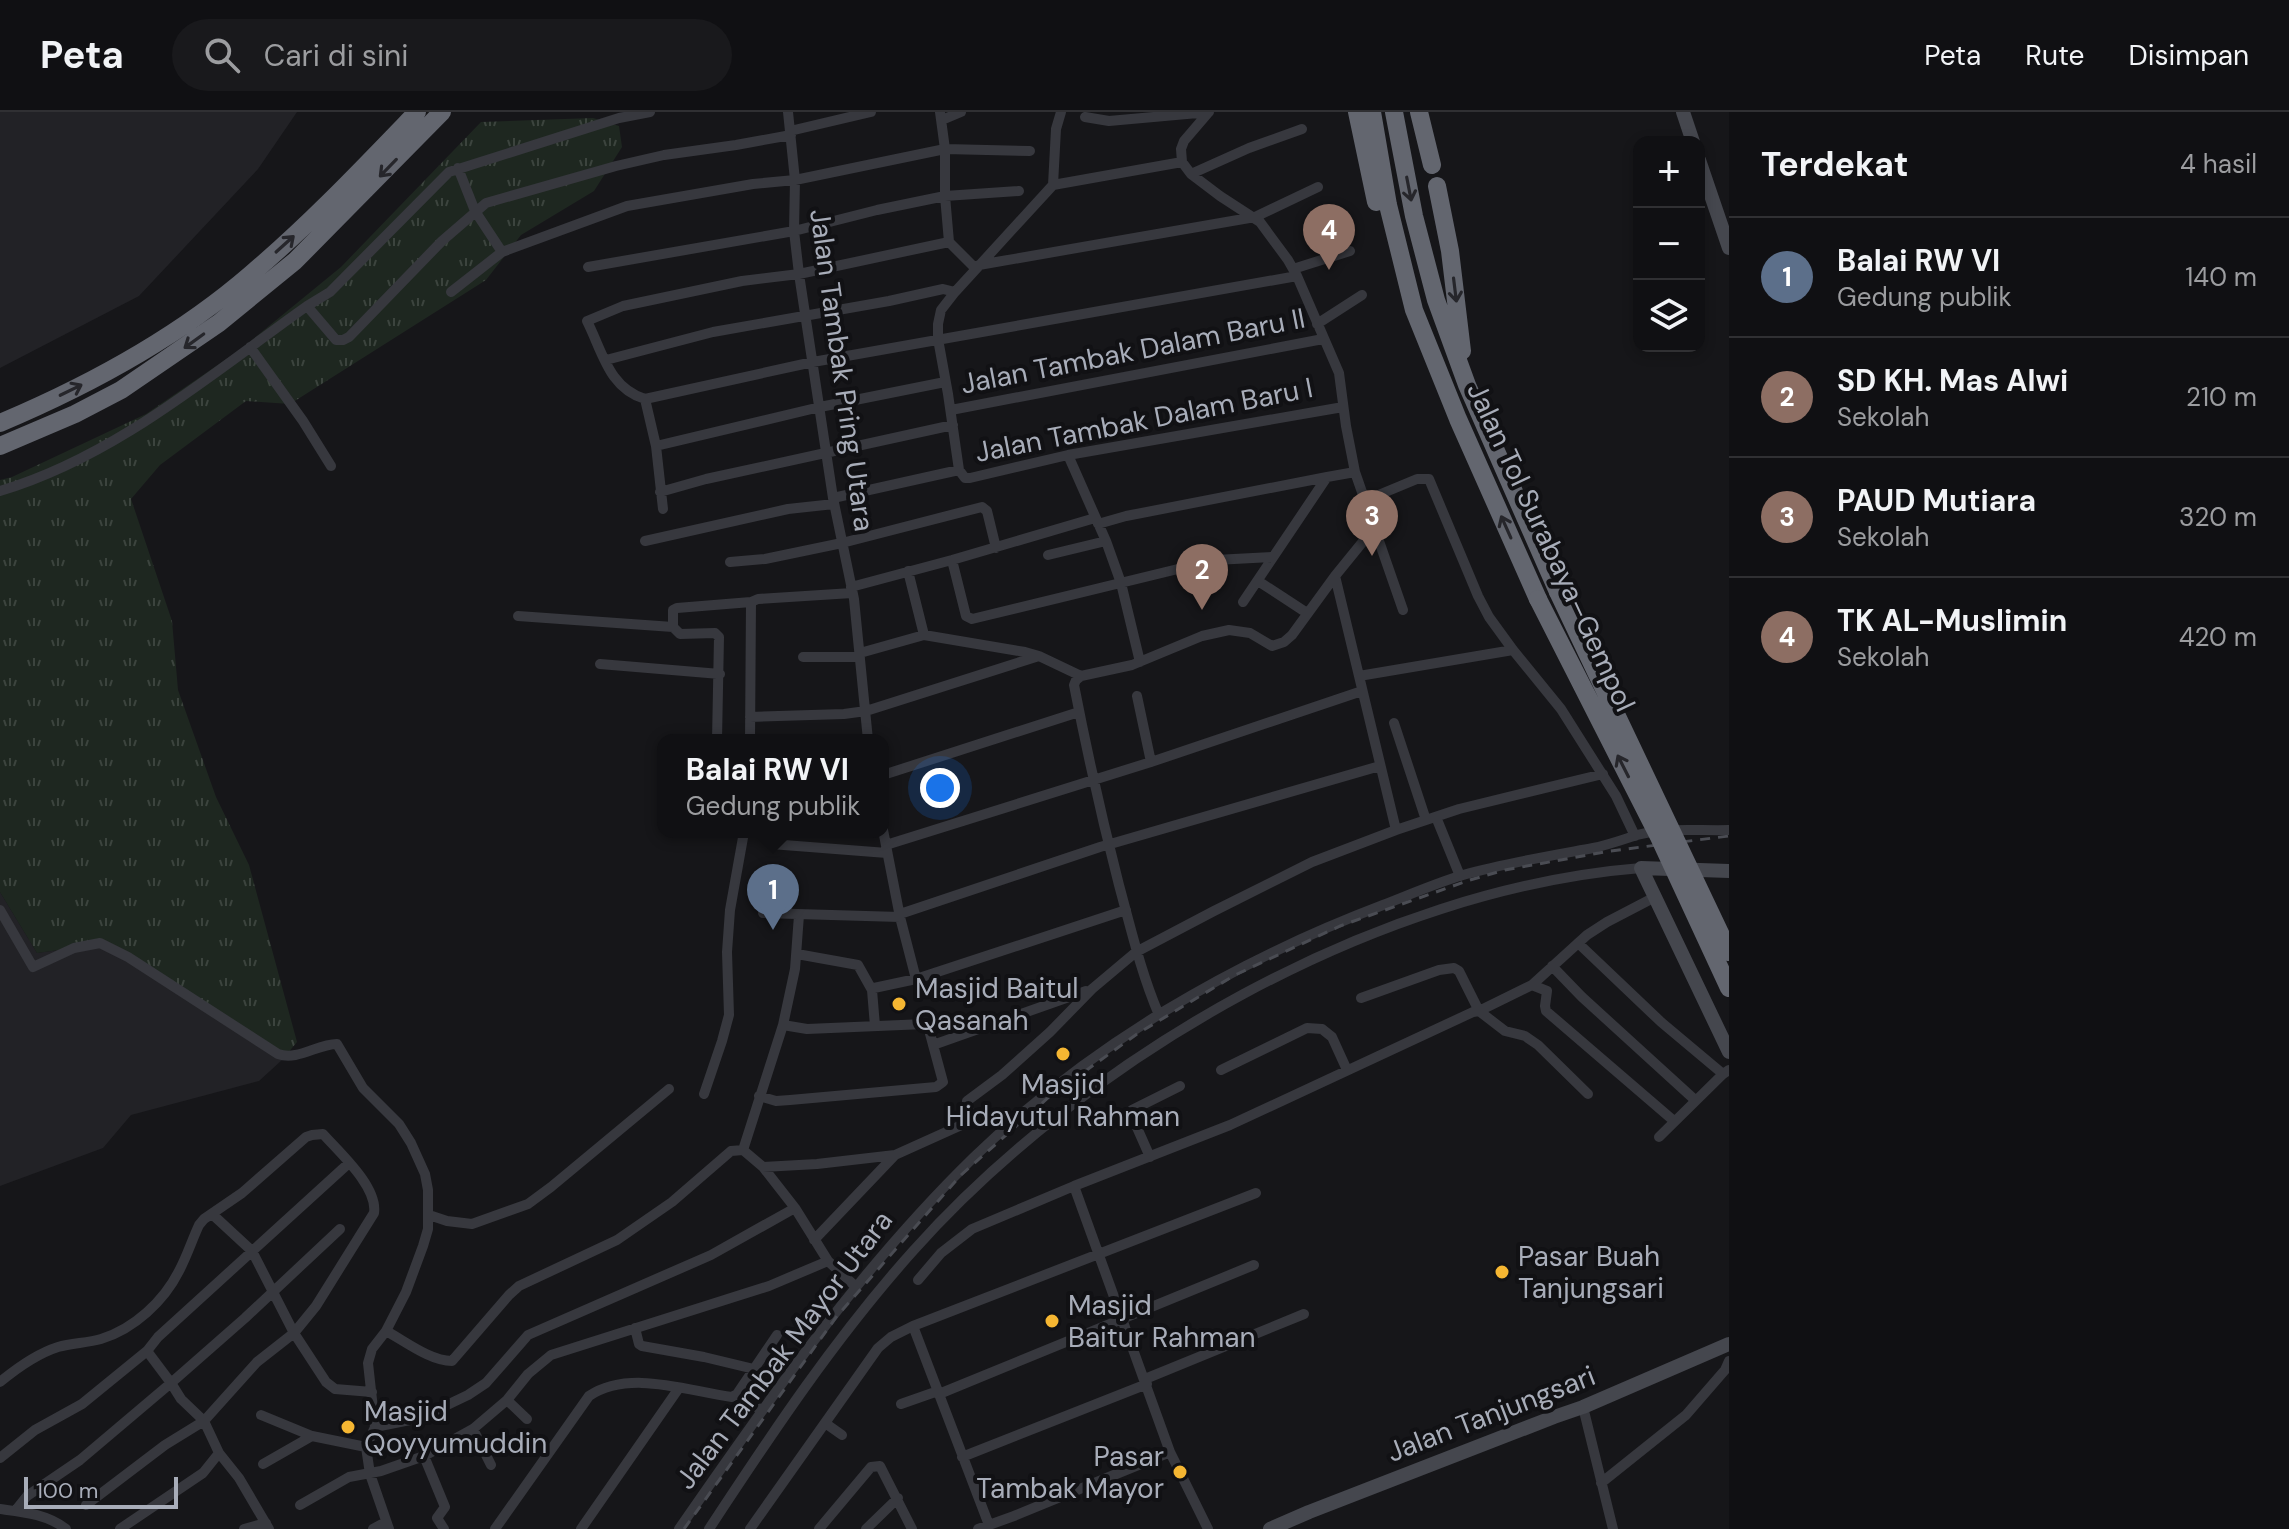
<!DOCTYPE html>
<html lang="id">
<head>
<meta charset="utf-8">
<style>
	body { margin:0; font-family:"DM Sans",sans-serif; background:#19191c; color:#f1f3f6 }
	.controls { position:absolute; right:24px; top:24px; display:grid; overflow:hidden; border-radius:16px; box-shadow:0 4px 12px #0003 }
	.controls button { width:72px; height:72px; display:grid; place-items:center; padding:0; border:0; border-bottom:2px solid #303033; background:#101013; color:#f1f3f6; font:40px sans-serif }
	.scale { position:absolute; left:24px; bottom:20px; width:154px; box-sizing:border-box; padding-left:8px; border:4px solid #a8adb9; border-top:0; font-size:22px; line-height:28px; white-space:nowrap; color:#a8adb9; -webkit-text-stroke:6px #111114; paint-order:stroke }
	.you { position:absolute; left:940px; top:676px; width:28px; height:28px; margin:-20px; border:6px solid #fff; border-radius:50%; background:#1a73e8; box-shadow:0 0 0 12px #1a73e833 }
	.badge { display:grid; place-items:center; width:52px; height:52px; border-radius:50%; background:#2563eb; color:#fff; font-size:26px; font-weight:700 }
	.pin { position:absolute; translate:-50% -66px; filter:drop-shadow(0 2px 4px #0008) }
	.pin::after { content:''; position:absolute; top:42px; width:28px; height:24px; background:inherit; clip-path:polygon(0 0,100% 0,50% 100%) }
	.popup { position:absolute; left:657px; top:622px; width:232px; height:104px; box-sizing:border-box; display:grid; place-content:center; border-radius:16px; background:#101013; filter:drop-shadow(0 2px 6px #0005); font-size:26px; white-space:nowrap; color:#9c9da0 }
	.popup b { font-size:30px; color:#f1f3f6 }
	.popup::after { content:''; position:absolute; left:50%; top:100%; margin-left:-16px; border:16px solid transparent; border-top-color:#101013 }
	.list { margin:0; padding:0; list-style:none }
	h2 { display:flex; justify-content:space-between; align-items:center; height:104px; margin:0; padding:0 32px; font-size:34px }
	h2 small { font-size:26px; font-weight:400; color:#9c9da0 }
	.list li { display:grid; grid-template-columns:52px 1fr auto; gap:24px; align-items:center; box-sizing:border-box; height:120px; padding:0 32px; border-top:2px solid #303033 }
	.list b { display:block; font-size:30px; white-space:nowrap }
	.list p { margin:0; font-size:26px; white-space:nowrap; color:#9c9da0 }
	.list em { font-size:26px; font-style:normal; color:#9c9da0 }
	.icon { flex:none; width:44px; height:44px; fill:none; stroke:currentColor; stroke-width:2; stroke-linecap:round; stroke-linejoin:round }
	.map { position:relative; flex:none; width:1729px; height:1417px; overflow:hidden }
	header { display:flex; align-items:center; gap:48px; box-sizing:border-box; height:112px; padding:0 40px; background:#101013; border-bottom:2px solid #303033 }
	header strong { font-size:38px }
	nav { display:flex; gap:44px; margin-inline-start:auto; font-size:28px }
	.search { width:560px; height:72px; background:#19191c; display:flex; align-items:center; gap:20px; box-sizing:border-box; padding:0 28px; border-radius:44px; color:#9c9da0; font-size:30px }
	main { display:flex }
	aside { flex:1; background:#101013 }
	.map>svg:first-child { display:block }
</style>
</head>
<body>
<header>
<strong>Peta</strong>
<div class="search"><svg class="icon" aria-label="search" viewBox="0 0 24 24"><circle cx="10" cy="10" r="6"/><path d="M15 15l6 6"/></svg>Cari di sini</div>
<nav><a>Peta</a><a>Rute</a><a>Disimpan</a></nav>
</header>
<main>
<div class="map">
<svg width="1729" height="1417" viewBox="0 0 1729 1417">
	<defs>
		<pattern id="grass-tufts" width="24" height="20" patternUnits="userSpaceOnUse" patternTransform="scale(2)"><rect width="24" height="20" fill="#1e2720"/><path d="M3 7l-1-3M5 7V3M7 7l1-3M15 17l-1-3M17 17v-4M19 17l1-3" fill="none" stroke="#3c443e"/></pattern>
	</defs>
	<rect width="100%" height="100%" fill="#161619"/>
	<path fill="#222226" d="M 0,0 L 297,0 L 258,57 L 139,184 L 0,256 Z
		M 0,780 L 37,841 L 109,831 L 282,948 L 259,969 L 131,1003 L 103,1036 L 0,1074 Z"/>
	<path fill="url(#grass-tufts)" d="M 593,6 L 619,14 L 622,35 L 594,79 L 521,123 L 486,168 L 290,292 L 246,289 L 160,353 L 131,387 L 172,509 L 178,578 L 216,685 L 249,753 L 297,930 L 282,948 L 109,831 L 37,841 L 0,780 L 0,368 L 12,365 L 146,302 L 241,237 L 341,155 L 481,10 Z"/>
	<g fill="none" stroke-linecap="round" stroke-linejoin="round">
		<path stroke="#37383e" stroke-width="10" d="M 788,0 L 795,68 L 794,119 L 799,162 L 833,386 L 854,487 L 868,628
			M 940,0 L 945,37 L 945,84 L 949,130
			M 1208,1 L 1184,29 L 1181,37 L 1182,50 L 1191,62 L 1220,84 L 1260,110 L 1288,148 L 1297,164 L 1339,261 L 1346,314 L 1355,360 L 1403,498
			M 1085,5 L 1109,9 L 1209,0
			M 942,8 L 961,0
			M 790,19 L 871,0
			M 458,56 L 475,99 L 502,140
			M 1191,62 L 1249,36 L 1302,17
			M 1053,73 L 1182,50
			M 979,153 L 1255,105 L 1318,75
			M 588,155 L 794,119 L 877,98 L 945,84 L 1019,79
			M 1293,157 L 1350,139
			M 451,180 L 502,140 L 627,94 L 753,72 L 795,68 L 945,37 L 1030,39
			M 307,194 L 336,228 L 343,228 L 349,225 L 442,129 L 486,91 L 616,54 L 664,43 L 736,33 L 791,23
			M 1317,212 L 1362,183
			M 250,235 L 303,309 L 331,354
			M 606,248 L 713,220 L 889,189 L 943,177 L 955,180
			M 645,287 L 813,250 L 1297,164
			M 951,298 L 1323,227
			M 656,334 L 820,295 L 945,270
			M 1068,343 L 1106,429 L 1121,471 L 1140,550
			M 959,358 L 948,282 L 938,227 L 938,212 L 941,198 L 955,180 L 1053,73 L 1056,17 L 1061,0
			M 959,358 L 965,366 L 970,366 L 1068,343 L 1343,295
			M 0,379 C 115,345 211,262 307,194 L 330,180 L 449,60 L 619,6 L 650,0
			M 660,380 L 706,367 L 953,313
			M 833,386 L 959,358
			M 1364,389 L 1417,367 L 1429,367 L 1478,484 L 1489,505 L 1513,538 L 1561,597 L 1616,684 L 1635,724
			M 663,397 L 656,334 L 645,287 C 609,276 603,241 587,209 L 623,194 L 742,169 L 799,162 L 949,130 L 976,157
			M 1098,412 L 1126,404 L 1327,365
			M 645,429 L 788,397 L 834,392
			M 1048,443 L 1106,429
			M 952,448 L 966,504 L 972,507 L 1215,448 L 1273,445
			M 730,450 L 765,447 L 842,431 L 982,395 L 987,399 L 996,436
			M 908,459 L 924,523
			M 1335,464 L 1396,718
			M 1258,469 L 1307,501
			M 851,475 L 952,448 L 1095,406
			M 1243,490 L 1327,365 L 1355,360
			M 518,504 L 673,515
			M 860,541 L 924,523 L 1025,540 L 1039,544 L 1081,564
			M 803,545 L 860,545
			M 600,552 L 720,562
			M 1081,564 L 1132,553 L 1202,524 L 1229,518 L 1250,521 L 1272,534 L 1284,530 L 1292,523 L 1335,464 L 1374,416
			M 1081,564 L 1076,568 L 1074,573 C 1087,640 1102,707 1119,773 C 1131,817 1141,861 1159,903
			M 1359,564 L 1513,538
			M 1137,584 L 1151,650
			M 750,605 L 844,602 L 866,599 L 1039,544
			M 1394,611 L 1426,708
			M 717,628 L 719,525 L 715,521 L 680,522 L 673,515 L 673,498 L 677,496 L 751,490
			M 750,628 L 751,490 L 758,487 L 852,481
			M 883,663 L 1079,600
			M 1436,705 L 1460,764
			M 883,718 L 900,805 L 916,867
			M 771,732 L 887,741
			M 886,733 L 1151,650 L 1362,579
			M 0,798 L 33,855 L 74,836 L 100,831 L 128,845 L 278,942 C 298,949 317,932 337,932 L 363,976 L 399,1012 L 411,1031 L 425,1062 L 428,1078 L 428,1117 L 423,1134 L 406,1180 L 386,1219 L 372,1237 L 368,1251 L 375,1315 L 366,1335 L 370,1362 L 389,1417
			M 763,801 L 900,805
			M 900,802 L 1100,735 L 1380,654
			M 1578,831 L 1661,910 L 1723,962
			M 797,842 L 858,853 L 872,878 L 875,914
			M 1552,854 L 1582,885 L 1695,988
			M 1532,873 L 1547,879 L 1545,894 L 1546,899 L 1674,1009
			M 872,878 L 874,876 L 916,867 L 1126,798
			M 933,933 L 1086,879
			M 1221,958 L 1307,916 L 1322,917 L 1332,925 L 1347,958
			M 704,982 L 722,929 L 729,903 L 727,840 L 730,798 L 744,720
			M 1588,982 L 1538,933 L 1525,924 L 1505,919 L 1479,899 L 1532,873 L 1587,823 L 1607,810 L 1655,785
			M 759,984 L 776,989 L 790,988 L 936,975 L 943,970 L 929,918 L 925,912 L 807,917 L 783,913
			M 1659,1025 L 1723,962 L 1729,958
			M 743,1038 L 783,913 L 795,857 L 799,803
			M 743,1038 L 763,1055 L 795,1096 L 828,1149 L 855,1174
			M 1150,1045 L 1131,1002 L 1132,998 L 1180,974
			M 763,1055 L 817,1052 L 895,1043 L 966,1011 L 971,1007 L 967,989 L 1002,963 L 1050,920 L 1092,877 L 1136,840 L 1214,799 L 1312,750 L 1396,718 L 1459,697 L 1603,662
			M 1074,1074 L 1170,1340 L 1208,1417
			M 212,1102 L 252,1139 L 294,1221 L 326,1270 L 335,1277 L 372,1280
			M 429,1103 L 447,1109 L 472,1112 L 528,1092 L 551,1075 L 669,977
			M 814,1128 L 895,1043
			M 918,1168 L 941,1141 L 972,1117 L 1074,1074 L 1230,1013 L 1473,900 L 1479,899 L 1459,859 L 1454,856 L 1439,858 L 1361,886
			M 913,1214 L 989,1413
			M 635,1216 L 639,1232 L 642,1234 L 704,1245 L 754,1257
			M 386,1219 C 405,1229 430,1249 452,1249 L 509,1183 L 519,1174 L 617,1128 L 672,1090 L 731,1039 L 743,1038
			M 1145,1267 L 1304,1202
			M 0,1270 C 17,1256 36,1242 58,1235 C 72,1231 87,1231 101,1227 C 134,1217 164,1189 179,1159 C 187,1144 192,1128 199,1113 L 204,1107 L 242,1081 L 306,1025 L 312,1023 L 323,1022 C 340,1041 378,1075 374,1101 L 316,1194 L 294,1221 L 257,1250 L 204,1309 L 219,1341 L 239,1366 L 269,1417
			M 737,1282 L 761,1298
			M 939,1282 L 1254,1153
			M 507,1288 L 527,1307
			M 901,1292 L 938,1279
			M 1583,1295 L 1613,1417
			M 261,1303 L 312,1324 L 366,1335
			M 825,1311 L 842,1323
			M 375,1315 L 420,1306 L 468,1283 L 486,1271 L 528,1223 L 711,1143 L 795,1096
			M 473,1317 L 491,1353
			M 424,1344 L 445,1395 L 437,1406 L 444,1417
			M 962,1345 L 1147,1272
			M 0,1346 L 35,1318 L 82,1292 L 147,1239
			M 263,1352 L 312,1324
			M 1601,1371 L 1686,1303 L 1725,1258 L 1729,1249
			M 86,1393 L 165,1333 L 204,1309 L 181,1287 L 171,1271 L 245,1206 L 340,1117
			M 300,1393 L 349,1365 L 381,1359 L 424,1344 L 473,1317 L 507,1288 L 528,1262 L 551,1243 L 769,1174 L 828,1149
			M 0,1397 C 23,1400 47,1402 66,1417
			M 15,1399 L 27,1384 L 80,1348 L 171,1271 L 147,1239 L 158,1225 L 349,1051
			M 120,1417 L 203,1361 L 219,1341
			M 244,1417 L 266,1411
			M 373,1417 L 386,1410
			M 495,1417 L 589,1284 C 630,1257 687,1279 732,1285 L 737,1282 L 777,1223
			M 581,1417 L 679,1276
			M 679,1417 C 769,1287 860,1156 974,1045 C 1090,933 1233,850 1383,793 C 1409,783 1436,771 1463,763 C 1506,751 1549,744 1593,736 C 1608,733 1622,728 1637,723 C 1667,715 1699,719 1729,718
			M 709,1417 C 772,1321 836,1225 913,1139 C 1088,943 1377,777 1641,756
			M 750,1417 L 878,1236 L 891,1225 L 913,1214 L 1256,1081
			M 819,1417 L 871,1355 L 880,1354 L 912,1417
			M 866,1417 L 898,1386
			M 978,1417 L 1014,1404 L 1170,1340"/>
		<path stroke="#45474e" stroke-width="14" d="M 1683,0 L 1693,30
			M 1699,48 L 1729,136
			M 1729,759 L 1641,756 L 1729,940
			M 1270,1417 L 1309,1400 L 1554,1305 L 1583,1295 L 1729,1232"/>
		<path stroke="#63666f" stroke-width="18" d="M 1357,0 L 1376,90
			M 1372,0 L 1388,93 L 1414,198 L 1458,307 L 1538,487
			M 1394,0 L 1414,104 L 1436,188 L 1467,273 L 1558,480
			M 1419,0 L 1432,53
			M 1437,74 L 1450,139 L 1462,239
			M 0,311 C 90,273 177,226 251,162 C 310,112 363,56 417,0
			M 0,334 L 75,302 L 121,278 L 219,211 L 295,149 L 442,0"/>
		<path stroke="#4a4c53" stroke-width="3" stroke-dasharray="10 8" stroke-linecap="butt" d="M 684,1417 L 837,1204 L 961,1063 L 1049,985 L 1137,922 L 1235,863 L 1340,814 L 1470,768 L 1505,758 L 1610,739 L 1729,724"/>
		<path stroke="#63666f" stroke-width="18" d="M 1558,480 L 1729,840
			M 1538,487 L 1659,725 L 1729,876"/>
	</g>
	<defs><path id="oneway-shaft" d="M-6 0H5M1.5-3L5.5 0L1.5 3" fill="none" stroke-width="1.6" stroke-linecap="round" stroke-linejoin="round" transform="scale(2)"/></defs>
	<g stroke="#26262b">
		<use href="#oneway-shaft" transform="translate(388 56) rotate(134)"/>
		<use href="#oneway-shaft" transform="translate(1409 77) rotate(79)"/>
		<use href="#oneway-shaft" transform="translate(285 132) rotate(-42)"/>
		<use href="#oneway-shaft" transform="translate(1455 178) rotate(83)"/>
		<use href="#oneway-shaft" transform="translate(194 229) rotate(144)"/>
		<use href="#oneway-shaft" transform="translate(71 278) rotate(-26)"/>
		<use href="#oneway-shaft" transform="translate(1506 415) rotate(-114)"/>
		<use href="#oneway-shaft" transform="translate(1623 654) rotate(-117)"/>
	</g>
	<g fill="#f5b632" stroke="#111114" stroke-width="3">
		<circle cx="899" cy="892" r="8"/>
		<circle cx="1063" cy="942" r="8"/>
		<circle cx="1502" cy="1160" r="8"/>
		<circle cx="1052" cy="1209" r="8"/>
		<circle cx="348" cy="1315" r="8"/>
		<circle cx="1180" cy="1360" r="8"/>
	</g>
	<g text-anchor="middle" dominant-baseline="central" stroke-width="8" stroke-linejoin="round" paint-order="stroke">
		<g font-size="28" fill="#a8adb9" stroke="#111114">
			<text transform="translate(1133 239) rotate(-11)">Jalan Tambak Dalam Baru II</text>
			<text transform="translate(842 258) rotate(82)">Jalan Tambak Pring Utara</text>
			<text transform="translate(1144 308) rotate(-11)">Jalan Tambak Dalam Baru I</text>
			<text transform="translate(1551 435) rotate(65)">Jalan Tol Surabaya–Gempol</text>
			<text transform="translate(784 1238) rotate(-53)">Jalan Tambak Mayor Utara</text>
			<text transform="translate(1491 1302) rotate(-21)">Jalan Tanjungsari</text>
		</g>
		<g font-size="28" fill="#a8adb9" stroke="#111114" text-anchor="start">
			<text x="915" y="876">Masjid Baitul<tspan x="915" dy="32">Qasanah</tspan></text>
			<text x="1063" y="972" text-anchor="middle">Masjid<tspan x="1063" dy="32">Hidayutul Rahman</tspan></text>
			<text x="1518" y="1144">Pasar Buah<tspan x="1518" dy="32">Tanjungsari</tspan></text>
			<text x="1068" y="1193">Masjid<tspan x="1068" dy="32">Baitur Rahman</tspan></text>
			<text x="364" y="1299">Masjid<tspan x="364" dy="32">Qoyyumuddin</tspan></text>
			<text x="1164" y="1344" text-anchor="end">Pasar<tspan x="1164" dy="32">Tambak Mayor</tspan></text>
		</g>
	</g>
</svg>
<div class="controls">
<button>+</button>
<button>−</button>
<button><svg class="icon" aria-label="layers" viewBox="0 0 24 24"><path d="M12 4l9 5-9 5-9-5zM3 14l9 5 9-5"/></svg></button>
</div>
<div class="scale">100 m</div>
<div class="you"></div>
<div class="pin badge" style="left:773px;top:818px;background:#5c6f8a">1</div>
<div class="popup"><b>Balai RW VI</b>Gedung publik</div>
<div class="pin badge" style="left:1202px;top:498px;background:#8d6e63">2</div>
<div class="pin badge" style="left:1372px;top:444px;background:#8d6e63">3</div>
<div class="pin badge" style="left:1329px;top:158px;background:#8d6e63">4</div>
</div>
<aside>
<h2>Terdekat<small>4 hasil</small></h2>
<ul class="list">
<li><span class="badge" style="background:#5c6f8a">1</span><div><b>Balai RW VI</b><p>Gedung publik</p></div><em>140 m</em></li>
<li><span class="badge" style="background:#8d6e63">2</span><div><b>SD KH. Mas Alwi</b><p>Sekolah</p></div><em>210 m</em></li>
<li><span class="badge" style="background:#8d6e63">3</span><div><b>PAUD Mutiara</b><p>Sekolah</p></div><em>320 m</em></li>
<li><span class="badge" style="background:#8d6e63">4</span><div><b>TK AL-Muslimin</b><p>Sekolah</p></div><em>420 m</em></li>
</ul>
</aside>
</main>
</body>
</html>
